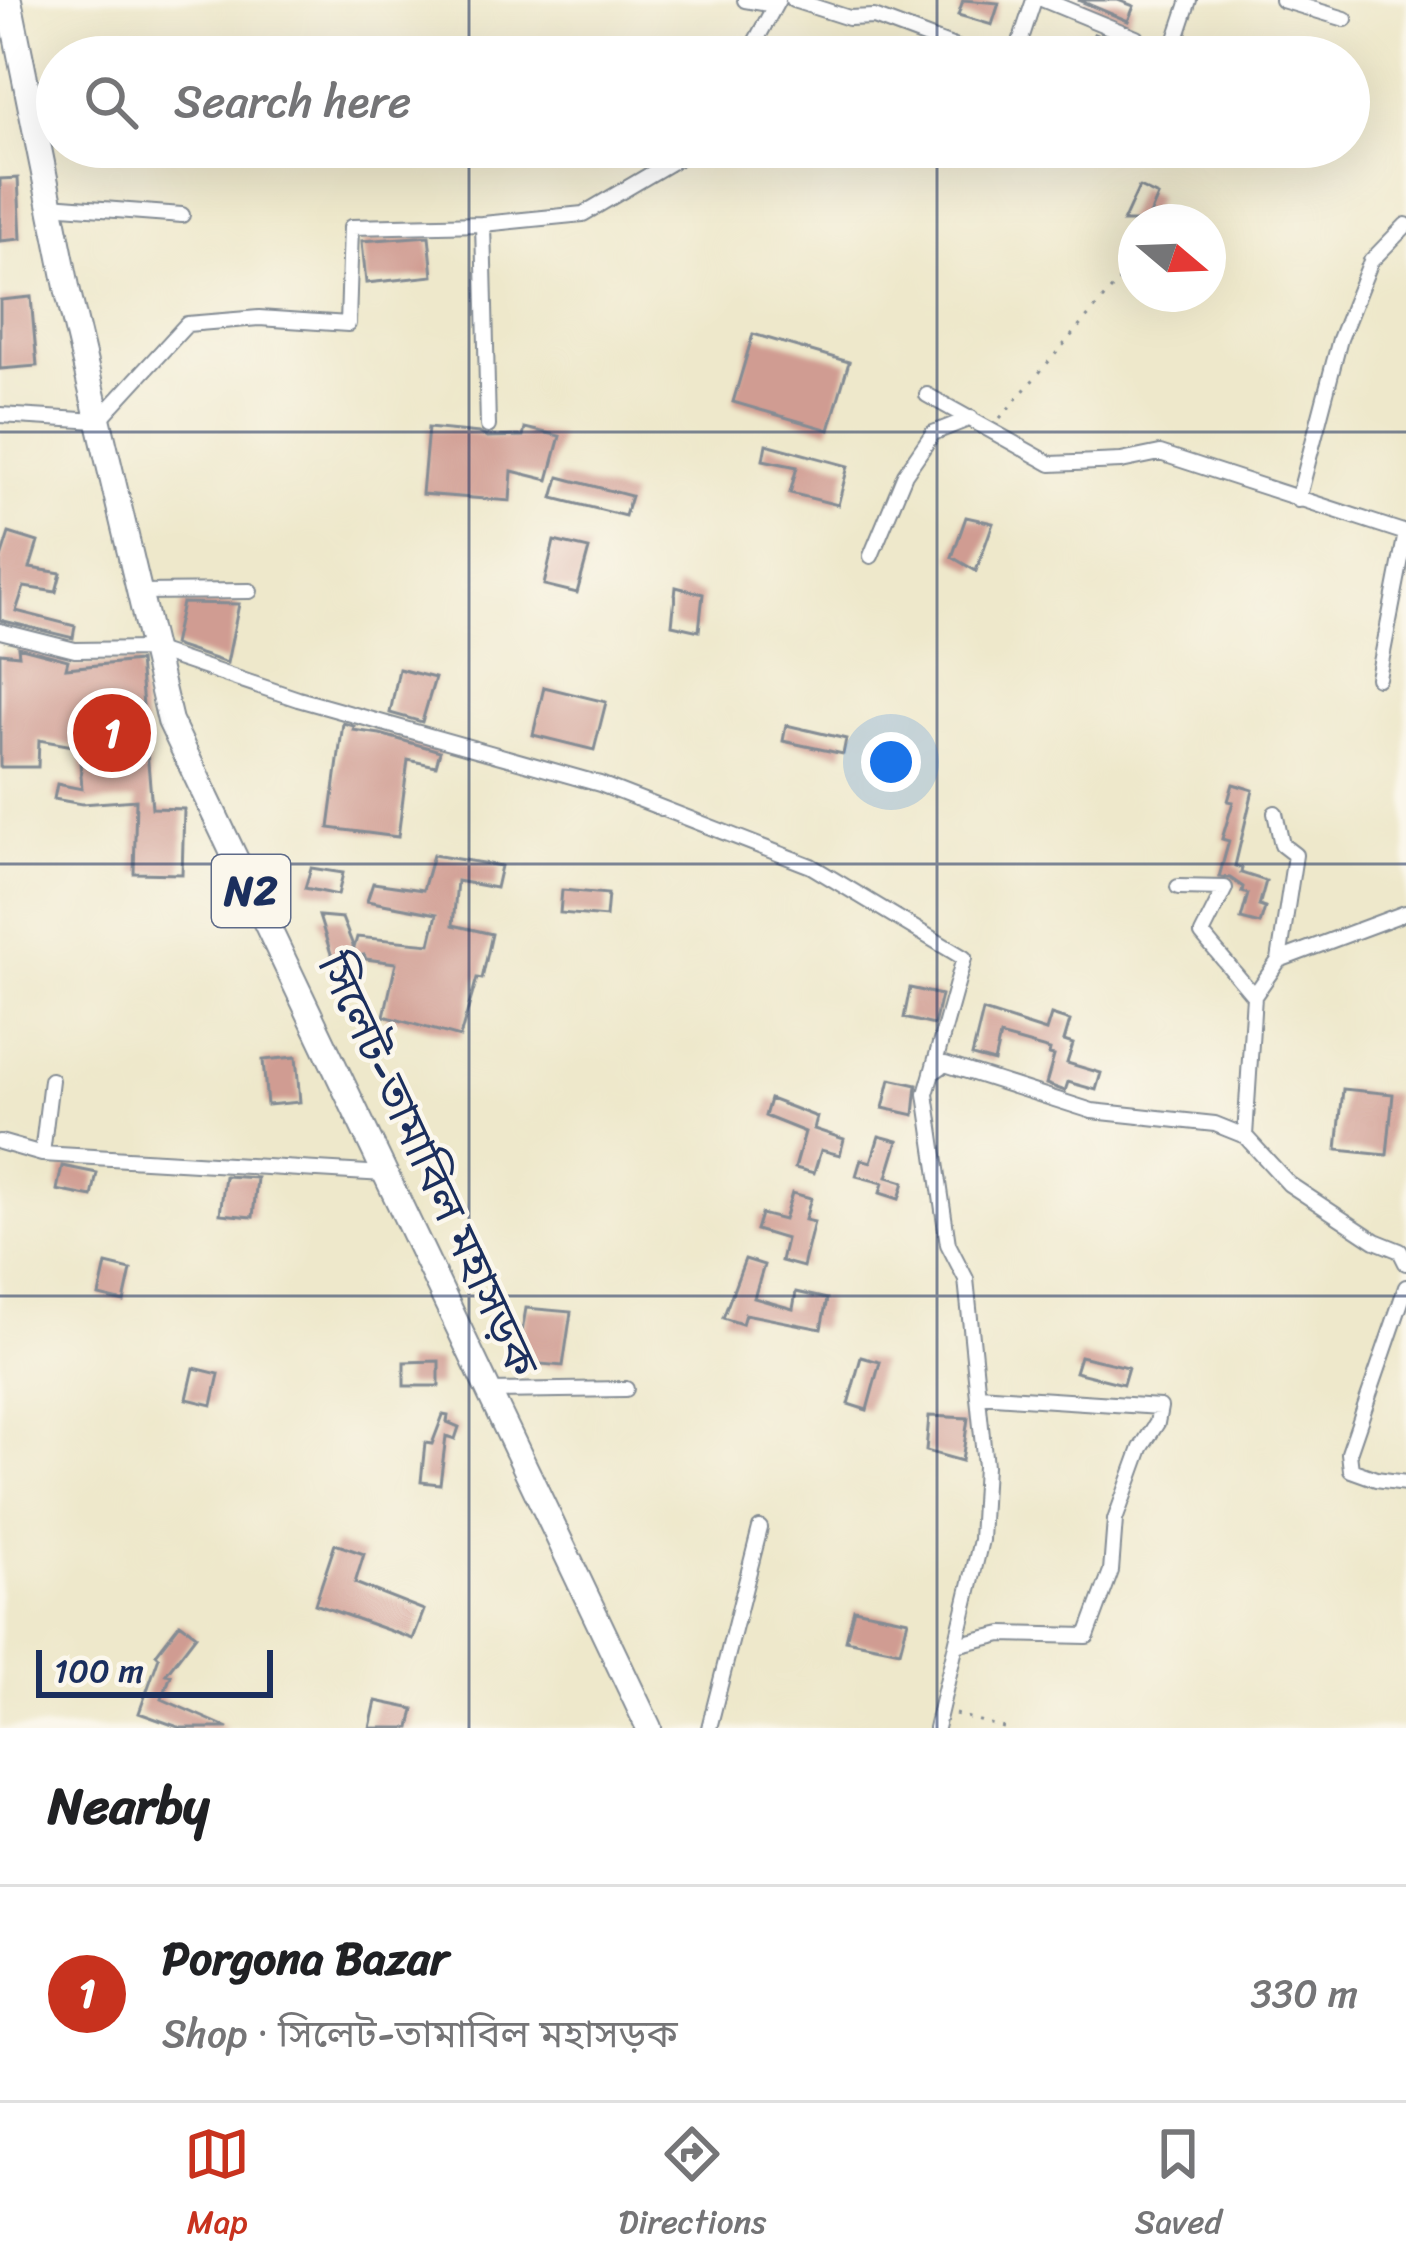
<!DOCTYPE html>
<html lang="en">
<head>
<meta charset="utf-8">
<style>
	body { margin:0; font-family:Sriracha,"Noto Sans Bengali",sans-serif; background:#f2f2f2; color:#202124 }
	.compass { position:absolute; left:1118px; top:204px; width:108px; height:108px; border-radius:50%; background:#fff; box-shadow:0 12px 48px #0002; rotate:109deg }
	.scale { position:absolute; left:36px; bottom:30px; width:237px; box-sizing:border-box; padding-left:12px; border:6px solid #1b2f5e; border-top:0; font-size:33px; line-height:42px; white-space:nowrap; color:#1b2f5e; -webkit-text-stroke:9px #fbf7ec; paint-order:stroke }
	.you { position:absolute; left:891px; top:762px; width:42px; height:42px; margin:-30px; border:9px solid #fff; border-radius:50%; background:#1a73e8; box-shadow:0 0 0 18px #1a73e833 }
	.badge { display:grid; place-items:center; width:78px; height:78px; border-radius:50%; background:#c8321e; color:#fff; font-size:39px; font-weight:700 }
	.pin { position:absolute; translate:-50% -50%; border:6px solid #fff; box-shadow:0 3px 12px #0006 }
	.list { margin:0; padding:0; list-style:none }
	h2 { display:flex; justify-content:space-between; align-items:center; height:156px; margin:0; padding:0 48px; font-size:51px }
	h2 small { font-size:39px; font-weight:400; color:#757577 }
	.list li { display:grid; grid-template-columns:78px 1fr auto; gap:36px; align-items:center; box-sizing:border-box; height:216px; padding:0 48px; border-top:3px solid #e0e0e0 }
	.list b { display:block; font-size:45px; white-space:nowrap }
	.list p { margin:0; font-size:39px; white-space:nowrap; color:#757577 }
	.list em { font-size:39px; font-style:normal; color:#757577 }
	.icon { flex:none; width:66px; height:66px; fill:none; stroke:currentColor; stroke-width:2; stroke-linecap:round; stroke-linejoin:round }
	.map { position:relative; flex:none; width:1406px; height:1728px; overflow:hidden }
	.search { position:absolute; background:#fff; box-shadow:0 12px 48px #0002; left:36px; right:36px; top:36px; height:132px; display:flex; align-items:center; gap:30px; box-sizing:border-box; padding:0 42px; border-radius:66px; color:#757577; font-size:45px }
	.sheet { height:372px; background:#fff }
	nav { display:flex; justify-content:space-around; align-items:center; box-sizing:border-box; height:168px; border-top:3px solid #e0e0e0; background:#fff; font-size:33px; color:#757577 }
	nav a { display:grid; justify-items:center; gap:6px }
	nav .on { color:#c8321e }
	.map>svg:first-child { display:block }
</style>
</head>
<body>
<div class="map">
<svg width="1406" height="1728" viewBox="0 0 1406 1728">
	<rect width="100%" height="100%" fill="#fbf7ec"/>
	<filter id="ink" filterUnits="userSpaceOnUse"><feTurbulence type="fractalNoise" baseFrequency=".00833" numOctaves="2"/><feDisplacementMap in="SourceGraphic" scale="24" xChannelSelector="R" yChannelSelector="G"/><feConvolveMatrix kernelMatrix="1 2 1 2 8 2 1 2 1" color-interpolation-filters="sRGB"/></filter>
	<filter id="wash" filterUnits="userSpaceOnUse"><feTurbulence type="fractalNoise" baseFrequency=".004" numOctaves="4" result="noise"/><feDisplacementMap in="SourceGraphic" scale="48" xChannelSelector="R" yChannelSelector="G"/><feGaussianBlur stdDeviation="2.7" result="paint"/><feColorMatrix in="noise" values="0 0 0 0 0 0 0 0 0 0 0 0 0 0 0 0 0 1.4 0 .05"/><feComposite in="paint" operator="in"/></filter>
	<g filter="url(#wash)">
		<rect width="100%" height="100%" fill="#eee8cb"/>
		<g id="blocks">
			<path fill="#d09c92" d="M 963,0 L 999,3 L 992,25 L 958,15 Z
				M 1078,0 L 1118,0 L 1134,6 L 1128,21 Z
				M 1094,34 L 1125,46 L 1126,57 L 1087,54 Z
				M 18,178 L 21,239 L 0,241 L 0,179 Z
				M 1139,187 L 1158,196 L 1147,222 L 1123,222 Z
				M 429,236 L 433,276 L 366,283 L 362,241 Z
				M 31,297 L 37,366 L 0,369 L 0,300 Z
				M 753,334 L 849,362 L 829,430 L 733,402 Z
				M 428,428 L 479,433 L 487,437 L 523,436 L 525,428 L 560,436 L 548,480 L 512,471 L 510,501 L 422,494 Z
				M 766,444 L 848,466 L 838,505 L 790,493 L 797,467 L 763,460 Z
				M 559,477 L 631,496 L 625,516 L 553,498 Z
				M 966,517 L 993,523 L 976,571 L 952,557 Z
				M 9,533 L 38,542 L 30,568 L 61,573 L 56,592 L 24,587 L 16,611 L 75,626 L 73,638 L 0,620 L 0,561 Z
				M 554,541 L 589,549 L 577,593 L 544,585 Z
				M 676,587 L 703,594 L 699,631 L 672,625 Z
				M 182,603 L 239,604 L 227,663 L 173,645 Z
				M 18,647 L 68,660 L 66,668 L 139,661 L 152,808 L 184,809 L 182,874 L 134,873 L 136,800 L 82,804 L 54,799 L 57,784 L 82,789 L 79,747 L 39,740 L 38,767 L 0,767 L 0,653 L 19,655 Z
				M 399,669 L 435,678 L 422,722 L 390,713 Z
				M 544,687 L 606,702 L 594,750 L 533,735 Z
				M 343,723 L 354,726 L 353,730 L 380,734 L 440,751 L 436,766 L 408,760 L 398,837 L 329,828 Z
				M 786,725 L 846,739 L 843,754 L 783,741 Z
				M 1233,784 L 1253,790 L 1235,866 L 1242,868 L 1241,873 L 1266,881 L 1259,906 L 1265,908 L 1260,924 L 1241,919 L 1248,894 L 1242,892 L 1243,887 L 1230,878 L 1219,877 L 1229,841 L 1222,839 L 1233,802 L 1228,801 Z
				M 433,855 L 501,866 L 496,888 L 457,881 L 453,925 L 492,934 L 482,979 L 477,978 L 460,1037 L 384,1016 L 396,963 L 366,959 L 364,955 L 333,960 L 319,916 L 342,918 L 354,948 L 357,937 L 430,944 L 437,914 L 367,901 L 373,883 L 423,890 Z
				M 311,868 L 343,873 L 338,895 L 305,888 Z
				M 562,890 L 608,894 L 606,917 L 560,913 Z
				M 910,988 L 941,995 L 934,1025 L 904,1018 Z
				M 983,1011 L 1046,1031 L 1051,1015 L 1070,1021 L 1064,1041 L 1073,1044 L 1067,1063 L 1101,1073 L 1096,1090 L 1068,1082 L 1065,1091 L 1046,1084 L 1054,1056 L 1049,1055 L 1050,1050 L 1000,1036 L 994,1062 L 972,1056 Z
				M 296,1057 L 300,1102 L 267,1105 L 263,1060 Z
				M 890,1079 L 917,1085 L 914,1115 L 883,1108 Z
				M 1343,1089 L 1393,1094 L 1387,1155 L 1337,1150 Z
				M 770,1099 L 817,1117 L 814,1129 L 844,1139 L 840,1155 L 821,1150 L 814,1173 L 795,1168 L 805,1132 L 765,1116 Z
				M 879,1136 L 898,1141 L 887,1177 L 904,1182 L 899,1199 L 880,1193 L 883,1183 L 856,1176 L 861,1159 L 871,1162 Z
				M 62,1166 L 97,1173 L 92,1197 L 57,1190 Z
				M 225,1176 L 257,1178 L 253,1217 L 220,1214 Z
				M 792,1193 L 811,1198 L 805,1220 L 814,1222 L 803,1267 L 781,1261 L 786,1239 L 756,1230 L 761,1214 L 784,1220 Z
				M 745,1259 L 764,1265 L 754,1298 L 793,1309 L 796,1292 L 827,1299 L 821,1329 L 745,1314 L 742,1324 L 723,1318 Z
				M 106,1264 L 131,1270 L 124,1302 L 99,1296 Z
				M 526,1308 L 571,1312 L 563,1366 L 517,1362 Z
				M 1080,1356 L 1128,1367 L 1123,1384 L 1075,1372 Z
				M 861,1357 L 880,1362 L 867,1410 L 848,1404 Z
				M 439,1361 L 439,1386 L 404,1386 L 404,1362 Z
				M 194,1368 L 219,1374 L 212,1405 L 187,1399 Z
				M 443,1415 L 448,1416 L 447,1422 L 459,1427 L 455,1439 L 446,1436 L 440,1484 L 421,1482 L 425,1443 L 432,1444 Z
				M 929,1416 L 968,1418 L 962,1461 L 926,1451 Z
				M 335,1544 L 364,1554 L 355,1583 L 424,1610 L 413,1639 L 315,1604 Z
				M 854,1609 L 908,1620 L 900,1651 L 846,1640 Z
				M 180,1623 L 196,1635 L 166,1674 L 171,1675 L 162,1699 L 228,1728 L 181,1728 L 139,1713 L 159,1657 L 156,1654 Z
				M 376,1701 L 414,1709 L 410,1728 L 370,1728 Z"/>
		</g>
	</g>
	<g filter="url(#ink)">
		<use href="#blocks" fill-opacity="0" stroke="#848c94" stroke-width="3"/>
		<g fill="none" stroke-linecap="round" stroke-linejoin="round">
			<defs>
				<path id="street" d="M 745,0 L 775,5
					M 793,0 L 849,18 L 874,17 L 981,57
					M 1044,0 L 1136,38 L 1137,57
					M 1282,0 L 1345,19
					M 747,57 L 778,0
					M 1015,57 L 1034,0
					M 1170,57 L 1189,0
					M 50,205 L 182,215
					M 927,395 L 1051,464 L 1121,461 L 1160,453 L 1406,533
					M 0,415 L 98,421 L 187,324 L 259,318 L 348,324 L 351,227 L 483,224
					M 488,426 L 483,224 L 583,214 L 697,147
					M 1298,500 L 1340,339 L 1371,261 L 1406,225
					M 871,556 L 905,474 L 933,433 L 971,418
					M 137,592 L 250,591
					M 0,631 L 75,650 L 150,649 L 298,699 L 600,784 L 811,866 L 964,958 L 932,1073
					M 1378,678 L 1406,533
					M 1178,887 L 1225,888 L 1202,934 L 1254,996 L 1279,960 L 1295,855 L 1282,845 L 1275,813
					M 1279,960 L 1405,913
					M 51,1080 L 42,1154 L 385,1174
					M 1245,1136 L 1254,996
					M 0,1142 L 42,1154
					M 1406,1287 L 1349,1453 L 1351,1470 L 1376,1479 L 1406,1483
					M 488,1391 L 626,1389
					M 956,1645 L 1002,1634 L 1087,1636 L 1111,1571 L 1115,1520 L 1141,1448 L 1157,1423 L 1160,1407 L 978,1395
					M 709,1728 L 760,1528
					M 936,1728 L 981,1540 L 985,1466 L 966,1279 L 948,1244 L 926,1094 L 932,1073 L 945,1064 L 1092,1111 L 1215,1124 L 1245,1136 L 1289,1184 L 1375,1241 L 1400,1251 L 1406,1263"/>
				<path id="highway" d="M 9,0 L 68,292 L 170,721 L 649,1728"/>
			</defs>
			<use href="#street" stroke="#848c94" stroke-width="18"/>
			<use href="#highway" stroke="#848c94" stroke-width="28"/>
			<path stroke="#848c94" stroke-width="3" stroke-dasharray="3 9" stroke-linecap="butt" d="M 1168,294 L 1189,300
				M 1000,418 L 1136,261
				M 955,1714 L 1004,1728"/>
			<use href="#street" stroke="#fff" stroke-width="14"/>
			<use href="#highway" stroke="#fff" stroke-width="24"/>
		</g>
	</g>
	<path fill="none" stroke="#1b2f5e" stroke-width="3" stroke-opacity="0.55" d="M 469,0 L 469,57M 937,0 L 937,57M 469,147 L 469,1728M 937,147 L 937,1728M 0,432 L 1406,432M 0,864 L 1406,864M 0,1296 L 1406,1296"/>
	<g text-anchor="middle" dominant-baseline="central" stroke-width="9" stroke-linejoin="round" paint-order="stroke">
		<rect fill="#fbf7ec" stroke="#5e6b89" stroke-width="3" x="212" y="855" width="78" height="72" rx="9"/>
		<g font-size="42" font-weight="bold" fill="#1b2f5e">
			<text x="251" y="891">N2</text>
		</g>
		<g font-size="45" fill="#1b2f5e" stroke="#fbf7ec">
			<text transform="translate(428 1165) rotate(65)">সিলেট-তামাবিল মহাসড়ক</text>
		</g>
	</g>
</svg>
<svg class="compass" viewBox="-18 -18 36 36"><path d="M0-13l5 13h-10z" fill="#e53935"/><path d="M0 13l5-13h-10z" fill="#757577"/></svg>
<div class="scale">100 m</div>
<div class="you"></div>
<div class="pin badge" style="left:112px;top:733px">1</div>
<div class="search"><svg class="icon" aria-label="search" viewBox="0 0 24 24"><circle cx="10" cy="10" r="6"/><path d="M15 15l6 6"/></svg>Search here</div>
</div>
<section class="sheet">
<h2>Nearby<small></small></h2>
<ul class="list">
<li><span class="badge">1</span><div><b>Porgona Bazar</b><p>Shop · সিলেট-তামাবিল মহাসড়ক</p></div><em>330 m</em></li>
</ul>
</section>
<nav>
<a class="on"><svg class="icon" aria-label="map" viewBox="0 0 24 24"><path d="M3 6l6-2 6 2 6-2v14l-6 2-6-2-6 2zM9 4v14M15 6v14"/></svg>Map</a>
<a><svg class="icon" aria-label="directions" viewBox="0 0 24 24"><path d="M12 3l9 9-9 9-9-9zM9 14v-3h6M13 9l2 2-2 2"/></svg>Directions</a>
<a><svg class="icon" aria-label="saved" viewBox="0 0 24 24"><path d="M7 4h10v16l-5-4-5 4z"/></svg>Saved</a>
</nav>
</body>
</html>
